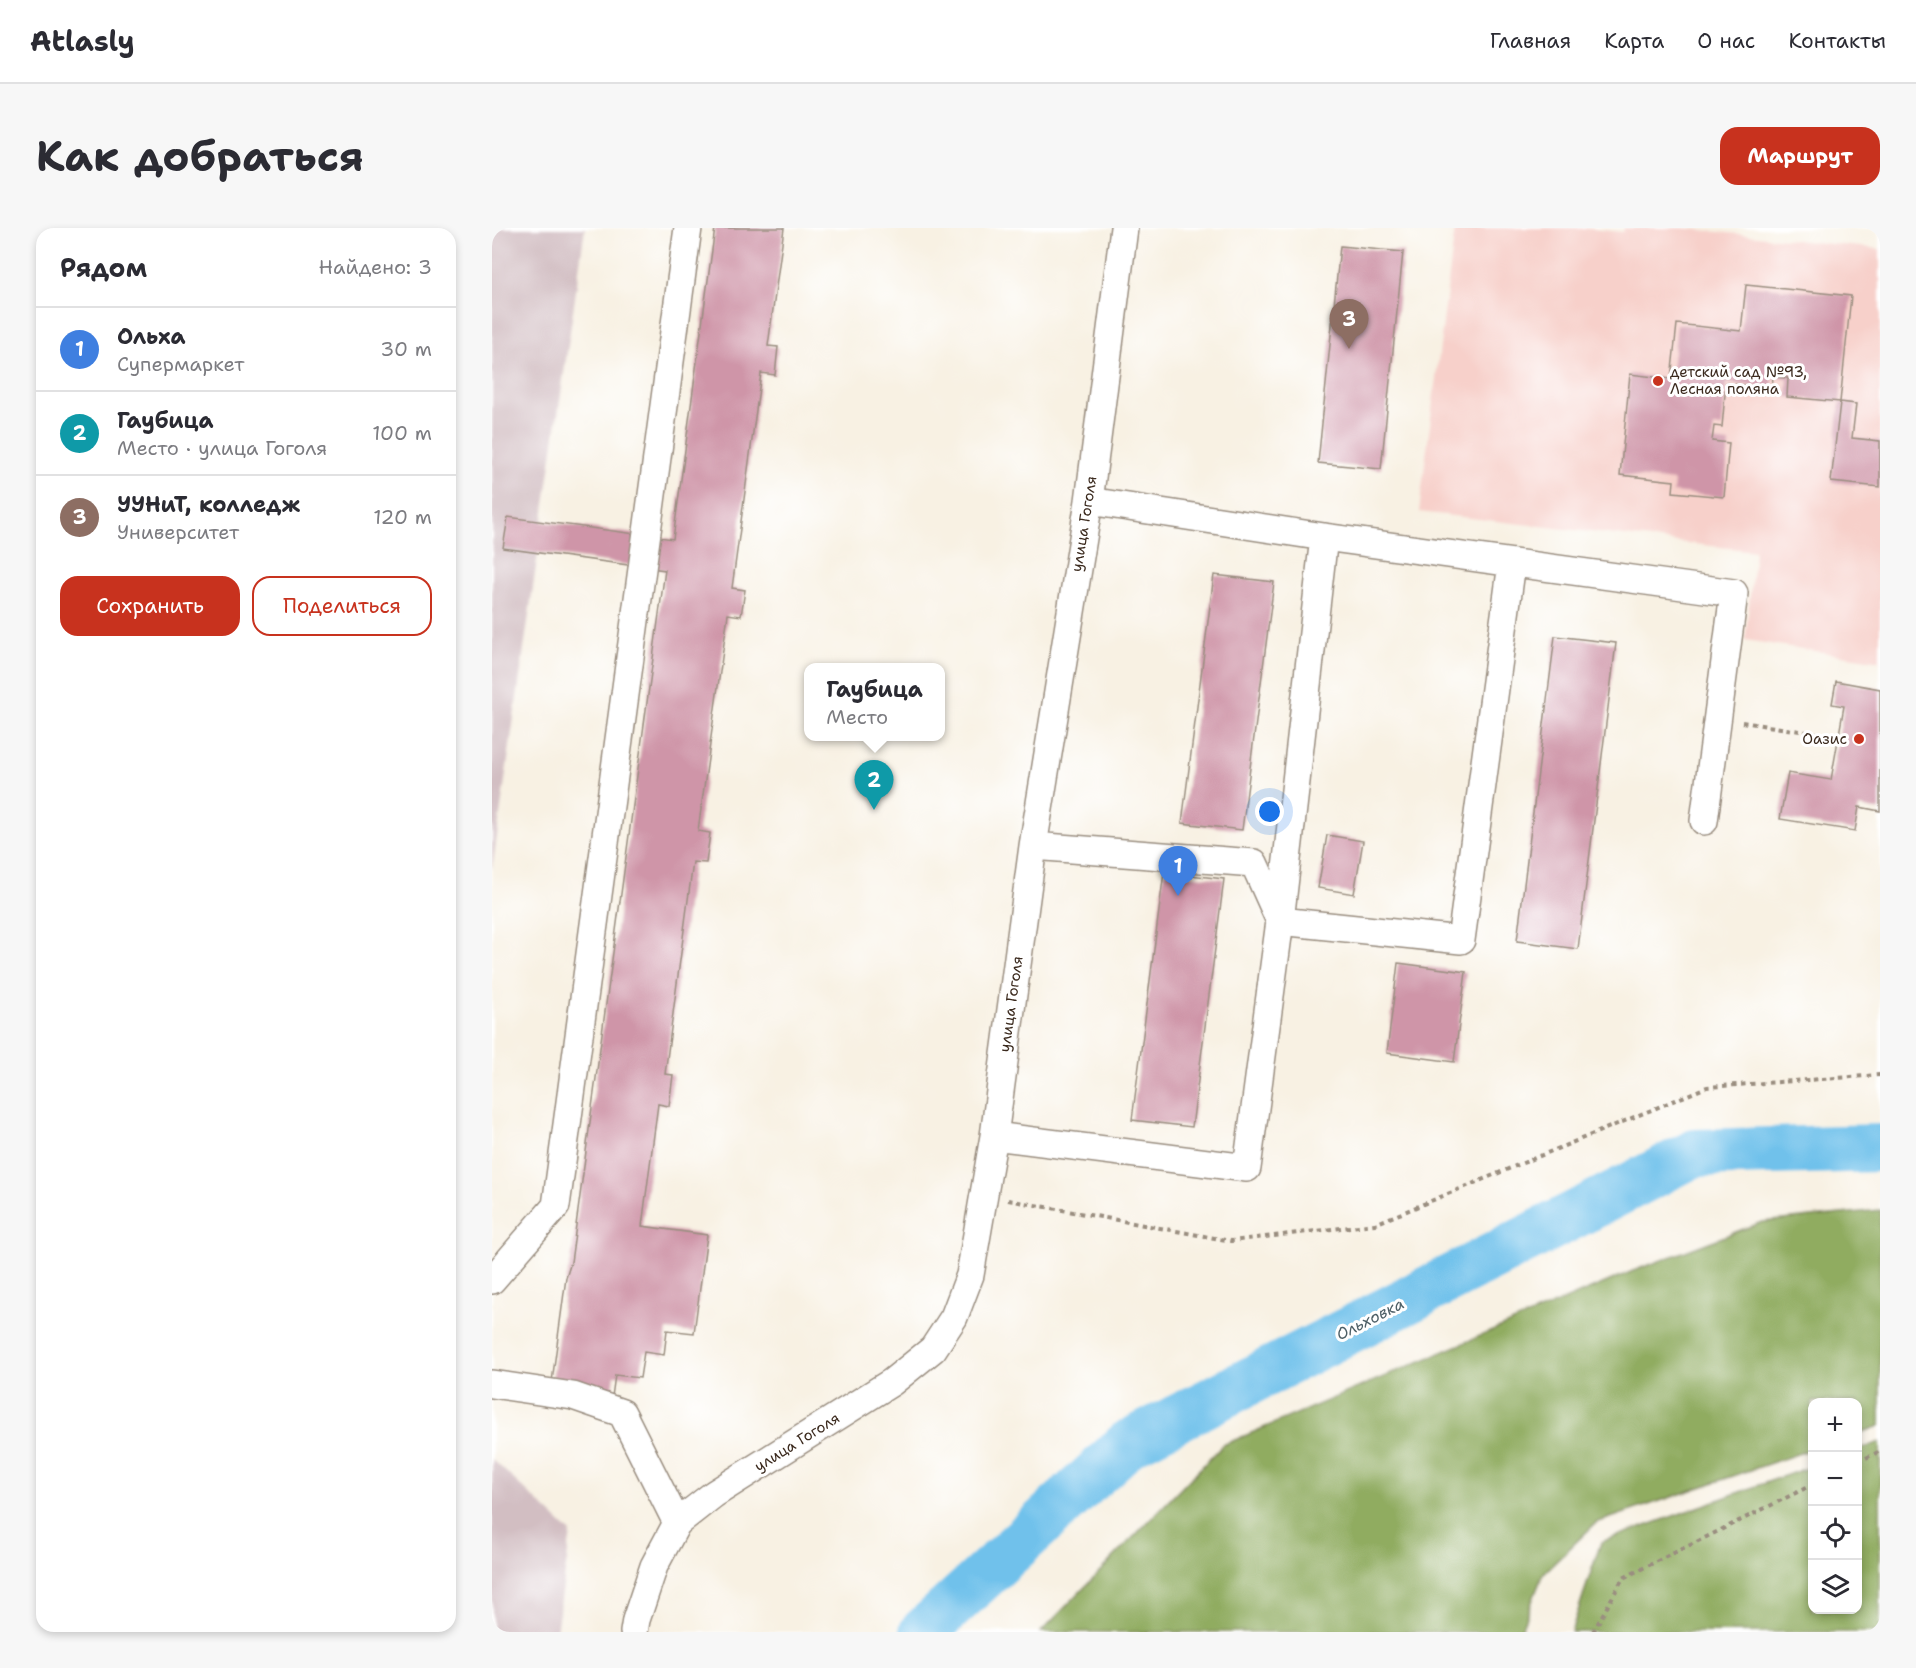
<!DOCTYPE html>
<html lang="ru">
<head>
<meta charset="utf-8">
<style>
	body { margin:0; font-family:"Shantell Sans",sans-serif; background:#f7f7f7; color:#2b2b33 }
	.controls { position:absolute; right:18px; bottom:18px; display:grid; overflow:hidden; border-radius:12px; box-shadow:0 3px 9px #0003 }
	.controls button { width:54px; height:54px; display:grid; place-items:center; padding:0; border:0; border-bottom:2px solid #e1e1e2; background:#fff; color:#2b2b33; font:30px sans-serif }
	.you { position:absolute; left:778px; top:584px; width:21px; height:21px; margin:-15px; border:4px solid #fff; border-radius:50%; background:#1a73e8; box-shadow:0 0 0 9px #1a73e833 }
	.badge { display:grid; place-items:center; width:39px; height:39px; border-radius:50%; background:#c8321e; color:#fff; font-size:20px; font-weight:700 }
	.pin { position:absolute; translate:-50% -50px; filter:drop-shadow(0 2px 3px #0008) }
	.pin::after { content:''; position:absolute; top:32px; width:21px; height:18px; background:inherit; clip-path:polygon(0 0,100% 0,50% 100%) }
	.popup { position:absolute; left:312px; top:435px; width:141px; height:78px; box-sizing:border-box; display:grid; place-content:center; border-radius:12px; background:#fff; filter:drop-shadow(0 2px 4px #0005); font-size:20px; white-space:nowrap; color:#7c7c81 }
	.popup b { font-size:22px; color:#2b2b33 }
	.popup::after { content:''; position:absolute; left:50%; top:100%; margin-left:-12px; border:12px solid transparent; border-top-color:#fff }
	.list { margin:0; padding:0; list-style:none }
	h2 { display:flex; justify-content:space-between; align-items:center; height:78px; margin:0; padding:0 24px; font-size:26px }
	h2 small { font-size:20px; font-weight:400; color:#7c7c81 }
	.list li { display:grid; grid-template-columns:39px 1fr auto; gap:18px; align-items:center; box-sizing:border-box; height:84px; padding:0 24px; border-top:2px solid #e1e1e2 }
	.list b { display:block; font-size:22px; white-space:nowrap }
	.list p { margin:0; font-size:20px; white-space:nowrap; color:#7c7c81 }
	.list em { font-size:20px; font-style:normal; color:#7c7c81 }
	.actions { display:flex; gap:12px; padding:18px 24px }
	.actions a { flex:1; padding:14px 0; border:2px solid #c8321e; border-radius:18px; text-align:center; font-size:21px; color:#c8321e }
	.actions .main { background:#c8321e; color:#fff }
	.icon { flex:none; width:33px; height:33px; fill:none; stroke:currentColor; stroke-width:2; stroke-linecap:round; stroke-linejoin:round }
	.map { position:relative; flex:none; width:1388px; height:1404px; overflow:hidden; border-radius:18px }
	header { display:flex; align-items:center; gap:36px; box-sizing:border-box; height:84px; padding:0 30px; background:#fff; border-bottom:2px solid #e1e1e2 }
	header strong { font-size:28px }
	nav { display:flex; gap:33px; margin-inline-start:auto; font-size:21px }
	.intro { display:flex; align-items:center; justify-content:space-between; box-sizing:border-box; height:144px; padding:0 36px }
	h1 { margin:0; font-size:42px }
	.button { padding:15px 27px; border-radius:18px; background:#c8321e; color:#fff; font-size:21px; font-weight:700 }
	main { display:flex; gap:36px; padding:0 36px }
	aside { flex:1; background:#fff; border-radius:18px; box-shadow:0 3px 9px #0003 }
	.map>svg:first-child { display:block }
</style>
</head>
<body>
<header>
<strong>Atlasly</strong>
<nav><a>Главная</a><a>Карта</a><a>О нас</a><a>Контакты</a></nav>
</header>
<div class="intro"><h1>Как добраться</h1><a class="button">Маршрут</a></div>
<main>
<aside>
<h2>Рядом<small>Найдено: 3</small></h2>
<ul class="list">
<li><span class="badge" style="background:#3f7fe0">1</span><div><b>Ольха</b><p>Супермаркет</p></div><em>30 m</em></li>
<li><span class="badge" style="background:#0f9aa8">2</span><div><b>Гаубица</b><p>Место · улица Гоголя</p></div><em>100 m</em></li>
<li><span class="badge" style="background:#8d6e63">3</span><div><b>УУНиТ, колледж</b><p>Университет</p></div><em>120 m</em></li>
</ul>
<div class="actions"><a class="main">Сохранить</a><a>Поделиться</a></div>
</aside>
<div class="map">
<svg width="1388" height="1404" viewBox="0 0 1388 1404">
	<rect width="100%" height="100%" fill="#fff"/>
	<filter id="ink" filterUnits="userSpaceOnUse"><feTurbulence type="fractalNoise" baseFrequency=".0167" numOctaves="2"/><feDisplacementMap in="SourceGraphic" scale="12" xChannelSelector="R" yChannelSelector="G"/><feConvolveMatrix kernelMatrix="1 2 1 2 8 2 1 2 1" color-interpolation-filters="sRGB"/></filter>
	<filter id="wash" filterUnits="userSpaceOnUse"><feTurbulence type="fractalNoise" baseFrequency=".008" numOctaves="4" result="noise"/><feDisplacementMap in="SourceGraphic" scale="24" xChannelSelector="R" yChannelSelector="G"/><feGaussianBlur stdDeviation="1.35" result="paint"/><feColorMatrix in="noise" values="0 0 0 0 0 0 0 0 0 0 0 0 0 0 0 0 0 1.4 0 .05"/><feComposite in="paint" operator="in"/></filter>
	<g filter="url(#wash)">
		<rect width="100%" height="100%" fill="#f8f1e3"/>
		<path fill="#f7d0ca" d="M 963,0 L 1089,0 L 1131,4 L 1132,0 L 1189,0 L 1388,21 L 1388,433 L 1253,412 L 1263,323 L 927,284 Z"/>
		<path fill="#d2bec2" d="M 0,0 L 93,0 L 0,642 Z
			M 0,1231 L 79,1305 L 64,1404 L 0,1404 Z"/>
		<path fill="#90ac60" stroke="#666b3f" stroke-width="1.5" d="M 1388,982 L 1388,1198 L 1366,1206 L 1366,1174 L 1320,1174 L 1320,1221 L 1104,1295 L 1051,1346 L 1028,1404 L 549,1404 L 731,1217 L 1141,1043 L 1270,994 Z
			M 1388,1214 L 1388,1404 L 1079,1404 L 1109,1314 L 1320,1238 L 1320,1382 L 1366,1382 L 1366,1222 Z"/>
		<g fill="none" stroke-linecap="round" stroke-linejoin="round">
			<path stroke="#6fc1eb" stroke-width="48" d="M 431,1404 L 637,1215 L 1203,925 L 1388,920"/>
		</g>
		<g id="blocks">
			<path fill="#cf95a8" d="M 223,0 L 292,0 L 276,118 L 286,119 L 283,147 L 269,145 L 240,360 L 253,362 L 249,388 L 236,386 L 206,603 L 218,605 L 214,635 L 201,634 L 173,846 L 181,847 L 177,878 L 166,876 L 150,998 L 215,1007 L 202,1105 L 175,1102 L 172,1127 L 152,1124 L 148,1150 L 123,1147 L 120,1169 L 59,1161 L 74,1050 L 79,1034 L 173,342 L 11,320 L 16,289 L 181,311 Z
				M 848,18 L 911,24 L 889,241 L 826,235 Z
				M 1254,57 L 1359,68 L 1348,174 L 1295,169 L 1296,150 L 1281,149 L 1280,160 L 1234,155 L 1230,199 L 1222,198 L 1220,213 L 1237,215 L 1232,269 L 1181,264 L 1182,253 L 1128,247 L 1138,146 L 1179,151 L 1185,96 L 1249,103 Z
				M 1348,174 L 1364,176 L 1360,210 L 1388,213 L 1388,259 L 1339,254 Z
				M 722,347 L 782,354 L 750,602 L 690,595 Z
				M 1063,408 L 1124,415 L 1086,721 L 1025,713 Z
				M 1344,453 L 1388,461 L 1388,583 L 1367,579 L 1363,603 L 1288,591 L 1296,545 L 1339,552 L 1352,478 L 1340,476 Z
				M 835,607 L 871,613 L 862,666 L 826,660 Z
				M 672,644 L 732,651 L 700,899 L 640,892 Z
				M 906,735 L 974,744 L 962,834 L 895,825 Z"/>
		</g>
	</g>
	<g filter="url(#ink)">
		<use href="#blocks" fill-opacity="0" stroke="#9a8e80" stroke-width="1.5"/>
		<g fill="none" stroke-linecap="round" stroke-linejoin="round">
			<defs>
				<path id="minor" d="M 597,273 L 832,309 L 1242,365 L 1212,593
					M 541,618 L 762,635 L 788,693 L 969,712 L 1020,335
					M 502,908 L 755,940 L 788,693 L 832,309
					M 0,1052 L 64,978 L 196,0
					M 0,1156 L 81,1168 L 130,1185 L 185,1295
					M 142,1404 L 144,1392 L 162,1338 L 185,1295 L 222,1266 L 400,1154 L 441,1121 L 462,1089 L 478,1047 L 502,908 L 541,618 L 597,273 L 632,0"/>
			</defs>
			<use href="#minor" stroke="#9a8e80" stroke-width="30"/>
			<path stroke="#9a8e80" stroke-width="4" stroke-dasharray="4.5 4.5" stroke-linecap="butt" d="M 1250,494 L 1327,506
				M 516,972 L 739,1013 L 883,996 L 1215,859 L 1388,847
				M 1366,1234 L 1388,1223
				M 1101,1404 L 1131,1350 L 1320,1257"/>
			<use href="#minor" stroke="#fff" stroke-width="27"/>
		</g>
	</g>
	<g fill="#c8321e" stroke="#fff" stroke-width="2">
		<circle cx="1166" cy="153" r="6"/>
		<circle cx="1367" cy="511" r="6"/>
	</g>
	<g text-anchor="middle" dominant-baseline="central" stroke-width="6" stroke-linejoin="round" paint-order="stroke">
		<g font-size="15" fill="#3b2a1e" stroke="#fff" text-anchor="start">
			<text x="1178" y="144">детский сад №93,<tspan x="1178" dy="17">Лесная поляна</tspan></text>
			<text x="1355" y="511" text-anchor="end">Оазис</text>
		</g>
		<g font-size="15" fill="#3b2a1e" stroke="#fff">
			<text transform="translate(592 296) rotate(-81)">улица Гоголя</text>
			<text transform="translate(519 776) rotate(-82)">улица Гоголя</text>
			<text transform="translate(305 1214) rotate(-32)">улица Гоголя</text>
		</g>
		<g font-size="16" font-style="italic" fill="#4d5f66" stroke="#fff">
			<text transform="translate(878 1091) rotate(-27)">Ольховка</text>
		</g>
	</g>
</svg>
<div class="controls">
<button>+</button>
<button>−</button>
<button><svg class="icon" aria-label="locate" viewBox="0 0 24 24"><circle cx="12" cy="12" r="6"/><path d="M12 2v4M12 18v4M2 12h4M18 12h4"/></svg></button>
<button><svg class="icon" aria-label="layers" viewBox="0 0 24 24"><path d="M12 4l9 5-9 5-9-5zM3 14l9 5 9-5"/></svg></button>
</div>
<div class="you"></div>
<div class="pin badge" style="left:686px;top:668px;background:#3f7fe0">1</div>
<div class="pin badge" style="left:382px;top:582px;background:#0f9aa8">2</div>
<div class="popup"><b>Гаубица</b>Место</div>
<div class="pin badge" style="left:857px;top:121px;background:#8d6e63">3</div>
</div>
</main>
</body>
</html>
